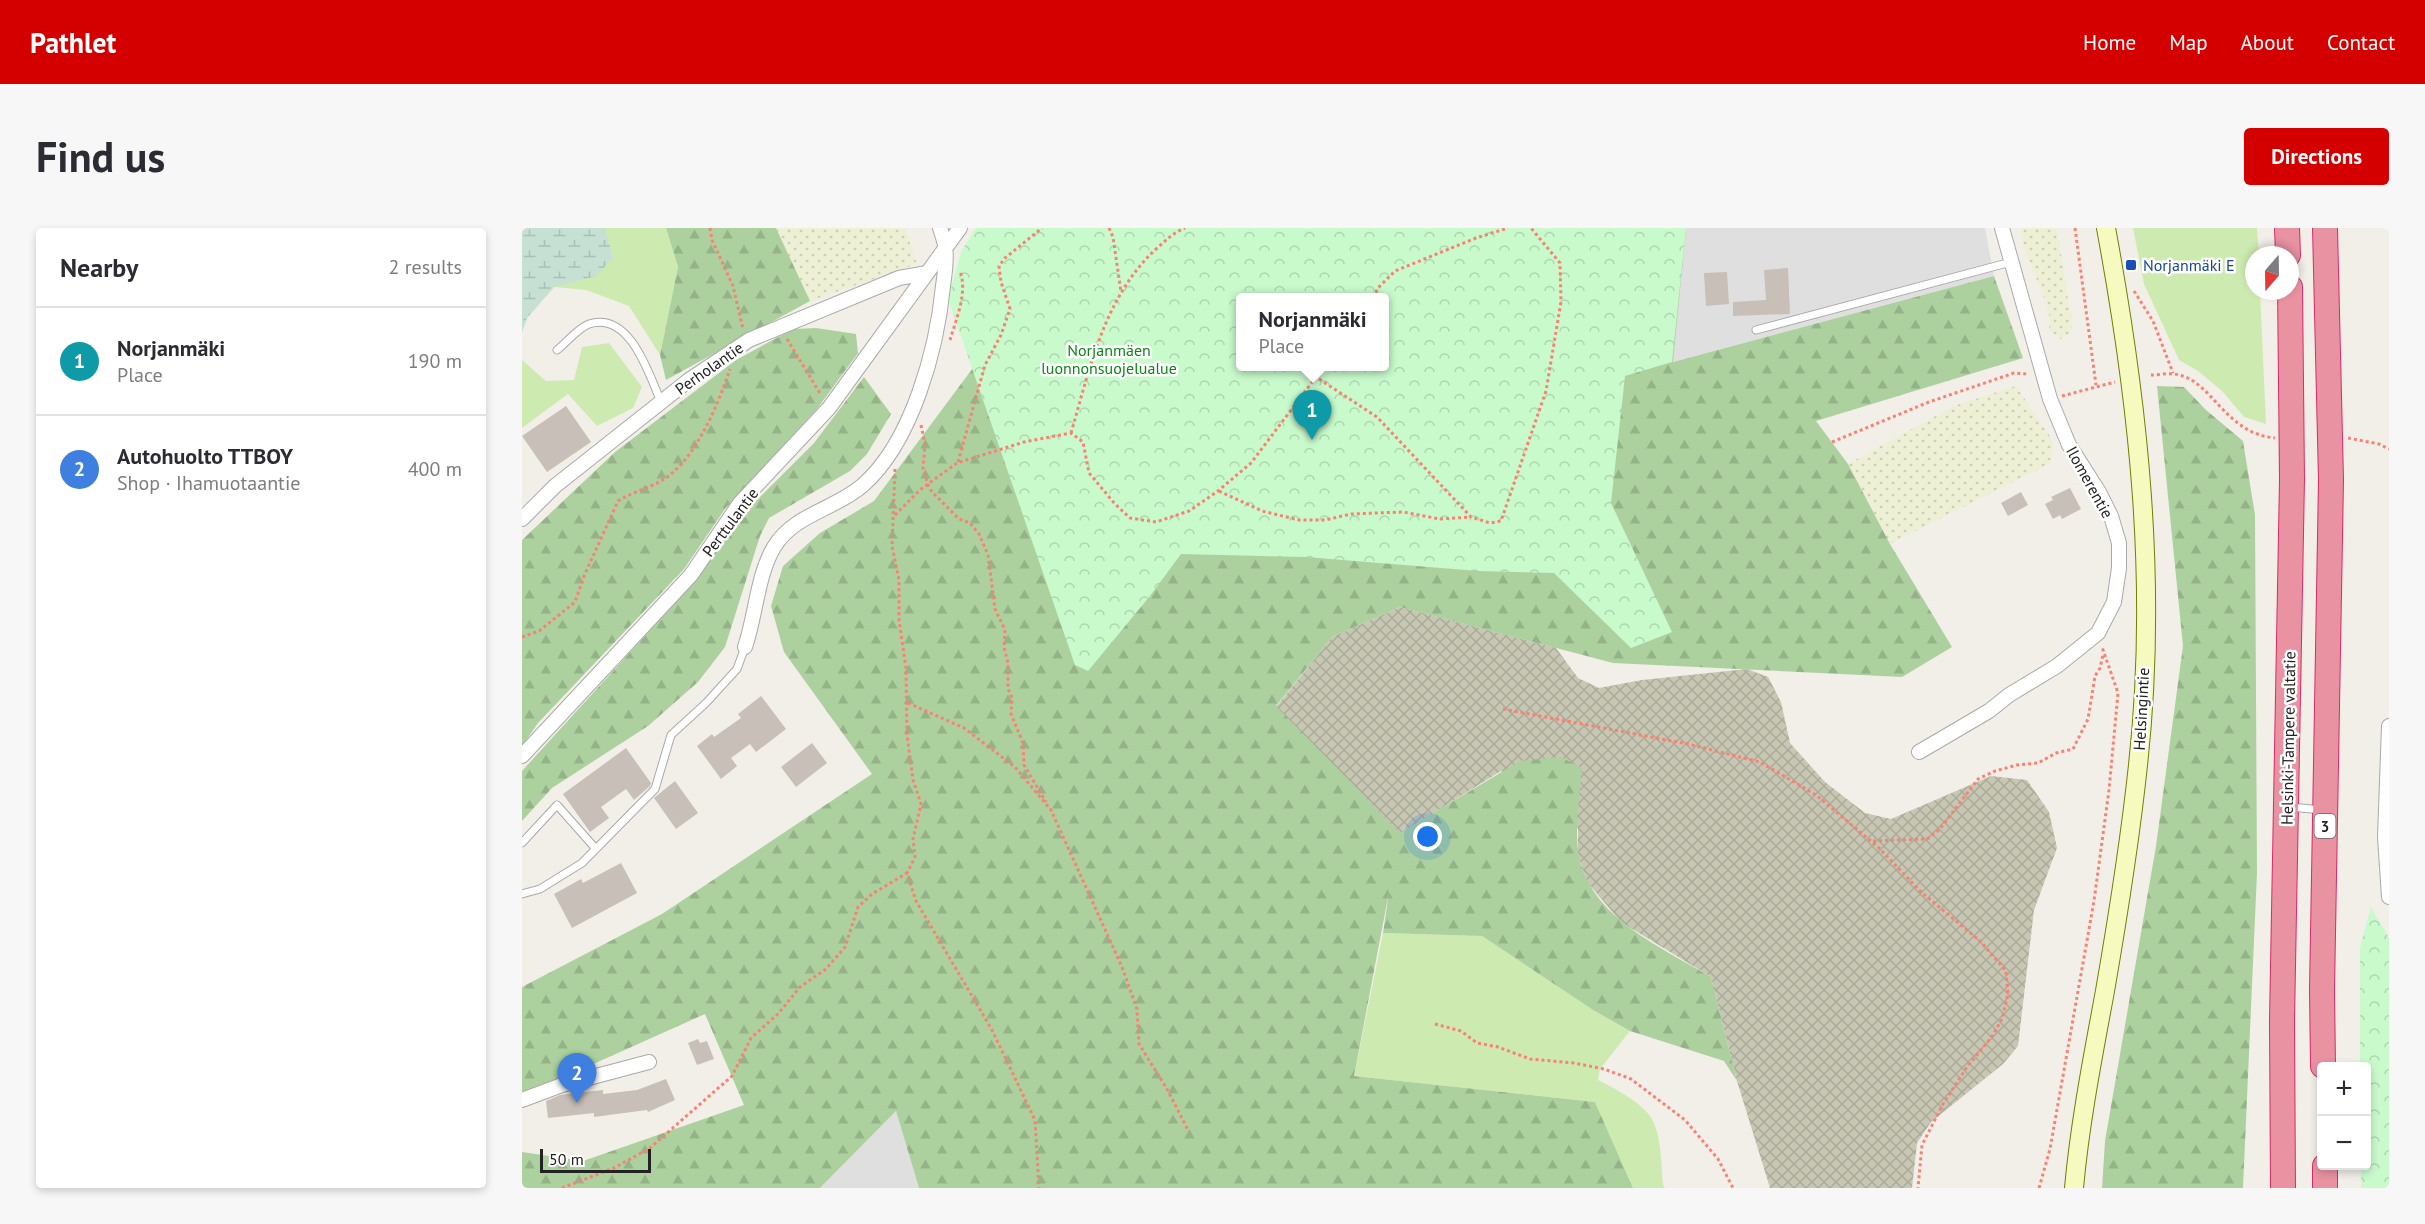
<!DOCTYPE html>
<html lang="en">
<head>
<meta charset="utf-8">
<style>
	body { margin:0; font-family:"PT Sans",sans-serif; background:#f7f7f7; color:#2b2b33 }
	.controls { position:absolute; right:18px; bottom:18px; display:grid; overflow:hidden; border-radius:6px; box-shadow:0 3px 9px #0003 }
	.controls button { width:54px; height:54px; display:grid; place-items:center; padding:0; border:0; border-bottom:2px solid #e1e1e2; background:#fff; color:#2b2b33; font:30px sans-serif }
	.compass { position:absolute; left:1723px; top:18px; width:54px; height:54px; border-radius:50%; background:#fff; box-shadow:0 3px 9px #0003; rotate:200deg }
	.scale { position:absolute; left:18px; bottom:15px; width:111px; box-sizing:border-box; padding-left:6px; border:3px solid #222; border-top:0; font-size:16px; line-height:21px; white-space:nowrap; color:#222; -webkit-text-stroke:4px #fff; paint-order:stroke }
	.you { position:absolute; left:906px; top:609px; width:21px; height:21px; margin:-15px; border:4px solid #fff; border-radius:50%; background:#1a73e8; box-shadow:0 0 0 9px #1a73e833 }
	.badge { display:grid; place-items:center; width:39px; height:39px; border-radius:50%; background:#d40000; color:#fff; font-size:20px; font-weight:700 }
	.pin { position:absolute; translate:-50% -50px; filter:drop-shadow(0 2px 3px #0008) }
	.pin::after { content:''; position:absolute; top:32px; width:21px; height:18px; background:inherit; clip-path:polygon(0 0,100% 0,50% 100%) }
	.popup { position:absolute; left:714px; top:65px; width:153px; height:78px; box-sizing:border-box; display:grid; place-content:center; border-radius:6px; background:#fff; filter:drop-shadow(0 2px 4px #0005); font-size:20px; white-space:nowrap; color:#7c7c81 }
	.popup b { font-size:22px; color:#2b2b33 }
	.popup::after { content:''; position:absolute; left:50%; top:100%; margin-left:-12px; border:12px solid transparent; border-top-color:#fff }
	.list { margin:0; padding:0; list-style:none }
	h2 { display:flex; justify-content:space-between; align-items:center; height:78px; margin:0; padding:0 24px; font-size:26px }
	h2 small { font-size:20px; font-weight:400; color:#7c7c81 }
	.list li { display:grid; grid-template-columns:39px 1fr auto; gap:18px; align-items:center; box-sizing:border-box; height:108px; padding:0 24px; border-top:2px solid #e1e1e2 }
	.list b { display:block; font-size:22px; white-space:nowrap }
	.list p { margin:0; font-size:20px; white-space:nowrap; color:#7c7c81 }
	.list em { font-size:20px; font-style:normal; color:#7c7c81 }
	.map { position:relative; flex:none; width:1867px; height:960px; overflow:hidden; border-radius:6px }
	header { display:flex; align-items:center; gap:36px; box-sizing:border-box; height:84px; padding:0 30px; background:#d40000; color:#fff }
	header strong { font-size:28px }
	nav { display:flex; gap:33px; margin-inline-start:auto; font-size:21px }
	.intro { display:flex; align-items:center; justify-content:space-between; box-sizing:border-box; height:144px; padding:0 36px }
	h1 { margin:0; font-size:42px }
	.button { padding:15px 27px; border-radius:6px; background:#d40000; color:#fff; font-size:21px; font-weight:700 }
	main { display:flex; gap:36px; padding:0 36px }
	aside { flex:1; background:#fff; border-radius:6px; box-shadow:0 3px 9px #0003 }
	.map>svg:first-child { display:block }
</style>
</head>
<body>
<header>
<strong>Pathlet</strong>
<nav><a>Home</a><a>Map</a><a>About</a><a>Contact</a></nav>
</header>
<div class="intro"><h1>Find us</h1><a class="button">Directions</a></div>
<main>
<aside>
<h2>Nearby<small>2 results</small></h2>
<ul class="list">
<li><span class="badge" style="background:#0f9aa8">1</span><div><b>Norjanmäki</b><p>Place</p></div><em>190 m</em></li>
<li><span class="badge" style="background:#3f7fe0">2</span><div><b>Autohuolto TTBOY</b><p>Shop · Ihamuotaantie</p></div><em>400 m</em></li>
</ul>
</aside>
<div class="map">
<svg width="1867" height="960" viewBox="0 0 1867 960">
	<defs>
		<pattern id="construction-cross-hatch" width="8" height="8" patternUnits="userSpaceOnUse" patternTransform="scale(1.5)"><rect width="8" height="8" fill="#c7c7b4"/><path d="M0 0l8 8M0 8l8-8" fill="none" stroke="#abab9a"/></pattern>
		<pattern id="farmland-dots" width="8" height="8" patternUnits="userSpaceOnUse" patternTransform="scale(1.5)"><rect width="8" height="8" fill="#eef0d5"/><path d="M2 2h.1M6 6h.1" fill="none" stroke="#ccceb7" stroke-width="1.8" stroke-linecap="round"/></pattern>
		<pattern id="forest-firs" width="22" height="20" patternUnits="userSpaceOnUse" patternTransform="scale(1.5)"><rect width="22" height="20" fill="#add19e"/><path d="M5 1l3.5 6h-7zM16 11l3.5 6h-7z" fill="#95b388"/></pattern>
		<pattern id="wetland-marsh" width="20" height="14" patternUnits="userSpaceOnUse" patternTransform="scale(1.5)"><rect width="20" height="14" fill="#c6e0d4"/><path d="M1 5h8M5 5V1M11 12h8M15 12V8" fill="none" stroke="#aac0b6"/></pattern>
		<pattern id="park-crowns" width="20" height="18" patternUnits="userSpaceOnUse" patternTransform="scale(1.5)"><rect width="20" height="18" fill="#c8facc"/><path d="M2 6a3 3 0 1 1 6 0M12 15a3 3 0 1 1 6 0" fill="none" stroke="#acd6af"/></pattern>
	</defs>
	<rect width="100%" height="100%" fill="#f2efe9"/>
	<path fill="#e0dfdf" d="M 1164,0 L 1463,0 L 1472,48 L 1150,134 Z
		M 374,883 L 397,960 L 298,960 Z"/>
	<path fill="url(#construction-cross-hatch)" d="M 878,379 L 1034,420 L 1056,450 L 1077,460 L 1120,452 L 1225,441 L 1246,449 L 1259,474 L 1268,515 L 1303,554 L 1343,585 L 1369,591 L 1469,548 L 1505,552 L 1527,584 L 1535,620 L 1512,682 L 1496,818 L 1481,836 L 1409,894 L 1395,915 L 1390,960 L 1248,960 L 1215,853 L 1189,749 L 1099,694 L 1065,654 L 1056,627 L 1056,600 L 979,543 L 878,606 L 754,479 L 810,409 Z"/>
	<path fill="url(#farmland-dots)" d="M 254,0 L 383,0 L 395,36 L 288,73 Z
		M 1500,0 L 1535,0 L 1546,72 L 1551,92 L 1549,104 L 1539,111 L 1527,102 L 1528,90 L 1521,67 L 1501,17 Z
		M 1494,158 L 1531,213 L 1529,235 L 1368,316 L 1326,236 L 1432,178 Z"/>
	<path fill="#cdebb0" d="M 0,0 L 144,0 L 156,39 L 138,127 L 107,78 L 64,62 L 32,59 L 5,90 L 0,104 Z
		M 1611,0 L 1735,0 L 1737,27 L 1732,27 L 1732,63 L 1738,63 L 1744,196 L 1722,189 L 1700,163 L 1676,143 L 1657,132 L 1622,56 Z
		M 87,115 L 120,159 L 111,180 L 75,198 L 46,166 L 0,200 L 0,132 L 24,153 L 52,152 L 60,119 Z
		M 861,705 L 960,708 L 1071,782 L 1108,803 L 1078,841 L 1076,852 C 1092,860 1121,875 1130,891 C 1140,910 1139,936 1141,957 L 1143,960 L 1111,960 L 1073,874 L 832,848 Z"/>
	<path fill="url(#forest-firs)" fill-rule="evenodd" d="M 144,0 L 254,0 L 288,73 L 144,152 L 138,127 L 156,39 Z
		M 1164,0 L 1151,134 L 1472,48 L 1501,130 L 1294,193 L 1326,236 L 1368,316 L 1430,419 L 1380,449 L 1091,435 L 878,379 L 810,409 L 754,478 L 878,605 L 998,533 L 1039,529 L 1060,540 C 1058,566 1052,602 1057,628 C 1068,689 1141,720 1189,749 L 1215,853 L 1202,833 L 1108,803 L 1071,782 L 960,708 L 861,705 L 867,664 L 832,848 L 1073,874 L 1111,960 L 397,960 L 374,883 L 298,960 L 0,960 L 0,924 L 61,933 L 222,877 L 183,786 L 0,868 L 0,759 L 140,686 L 350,546 L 262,424 L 249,378 L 261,338 L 298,305 L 352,273 L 465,121 L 466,67 ZM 718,70 L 862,70 L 862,138 L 718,138 Z
		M 294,100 L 334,106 L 336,125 L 295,181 L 203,281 L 162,341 L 16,495 L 0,518 L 0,312 L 93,224 L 214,132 L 271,101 Z
		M 342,149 L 369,186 L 345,226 L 328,243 L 247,290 L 238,308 L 203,419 L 176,454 L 126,498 L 30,560 L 0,593 L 0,543 L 173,353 L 223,284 L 292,215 Z
		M 1635,158 L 1662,159 L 1684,182 L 1721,213 L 1733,287 L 1735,645 L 1721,960 L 1580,960 L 1583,913 L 1634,618 L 1661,418 Z"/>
	<path fill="url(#wetland-marsh)" d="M 0,0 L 83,0 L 91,30 L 74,48 L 32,59 L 5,90 L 0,104 Z"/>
	<path fill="url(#park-crowns)" fill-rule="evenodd" d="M 454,0 L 1164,0 L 1150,134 L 1103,148 L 1089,275 L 1150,404 L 1109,420 L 1032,345 L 956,343 L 784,329 L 659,326 L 628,368 L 566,443 L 553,437 L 426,71 L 439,24 ZM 718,70 L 862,70 L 862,138 L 718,138 Z
		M 1849,679 L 1867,710 L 1867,960 L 1839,960 L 1839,938 L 1844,938 L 1844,838 L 1838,838 L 1838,720 Z"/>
	<path fill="#c7bfb8" d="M 1266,40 L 1268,86 L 1211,88 L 1211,74 L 1244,72 L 1242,42 Z
		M 1205,44 L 1207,76 L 1184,78 L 1182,45 Z
		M 44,178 L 69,214 L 25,244 L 0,208 Z
		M 1548,260 L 1559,281 L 1540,291 L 1538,287 L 1531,291 L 1523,276 L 1531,272 L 1529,269 Z
		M 1499,264 L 1506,277 L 1486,288 L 1479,275 Z
		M 239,468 L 264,501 L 234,524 L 228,516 L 209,530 L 215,538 L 199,551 L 175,518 L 190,506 L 192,509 L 219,490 L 216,486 Z
		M 290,515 L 305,535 L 274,559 L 259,539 Z
		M 104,520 L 129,555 L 128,558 L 112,572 L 104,561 L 79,579 L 87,590 L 68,604 L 41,566 Z
		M 153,553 L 176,585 L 154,601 L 132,570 Z
		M 99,635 L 115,665 L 50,700 L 32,666 L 59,651 L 61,655 Z
		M 176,811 L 178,815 L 185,813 L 192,831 L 175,837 L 166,815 Z
		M 144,851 L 153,872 L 126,884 L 125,882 L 72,889 L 72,885 L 26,890 L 24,873 L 38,867 L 81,862 L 81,866 L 115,862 Z"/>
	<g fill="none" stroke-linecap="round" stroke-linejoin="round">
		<defs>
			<path id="lane" d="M 1234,102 L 1489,34
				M 35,122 C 44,115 56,100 67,96 C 108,83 127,146 139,174
				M 1767,579 L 1801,582
				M 0,615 L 35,577 L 74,621
				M 0,666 L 18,661 L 60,635 L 133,561 L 149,507 L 184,475 L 215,441 L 223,419"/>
			<path id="street" d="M 0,291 L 33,258 L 167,152 L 227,112 L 377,50 L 405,45
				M 223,419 C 234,387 235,348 252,319 C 272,286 314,281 341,257 C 390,214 415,121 421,58 C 423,45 425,30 423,17 C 422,12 420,6 418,0
				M 1867,498 L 1863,609 L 1867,669
				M 1397,524 L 1467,483 L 1487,467 L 1535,438 L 1576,405 L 1592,374 L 1597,340 L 1597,315 L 1589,288 L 1577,264 L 1547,217 L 1528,171 L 1480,0
				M 0,528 L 169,347 L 218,275 L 307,180 L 438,0
				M 0,872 L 40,857 L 127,834"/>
			<path id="secondary" d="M 1552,960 C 1558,894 1571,828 1583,763 C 1596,688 1608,613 1616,537 C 1636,356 1617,178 1584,0"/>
			<path id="highway" d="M 1765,0 L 1766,27
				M 1801,838 L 1800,762 L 1809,252 L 1803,0
				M 1803,938 L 1803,960
				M 1761,960 L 1760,793 L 1770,251 L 1768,59"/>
		</defs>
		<use href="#lane" stroke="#a9a9a9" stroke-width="9"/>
		<use href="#street" stroke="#a9a9a9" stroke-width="16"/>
		<use href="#secondary" stroke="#707d05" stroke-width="20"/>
		<use href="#highway" stroke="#dc2a67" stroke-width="26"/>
		<path stroke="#fa8072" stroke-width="3" stroke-dasharray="3 3" stroke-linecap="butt" d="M 188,0 L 190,12 L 211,58 L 221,101
			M 587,0 L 591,9 L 599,64
			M 1553,0 L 1574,157
			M 1612,63 L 1631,93 L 1651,145
			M 851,70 L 856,60 L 873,43 L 954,10 L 986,0
			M 265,111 L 299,167
			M 428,112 C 434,91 446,65 438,43
			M 1629,147 C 1636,147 1645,145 1652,146 C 1690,150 1701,205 1753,210
			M 794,149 L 802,138
			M 1540,168 L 1593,154
			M 399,197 L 403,216 L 401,240 L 406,257 L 410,264 L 437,291 L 448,295 L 457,306 L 466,327 L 473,381 L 483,402 L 482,419 L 486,435 L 486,461 L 490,470 L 489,486 L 501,515 L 502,537 L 524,574
			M 549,205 C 568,140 582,70 633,22 C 643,13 651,5 663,0
			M 1826,210 L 1857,216 L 1867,221
			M 1310,214 L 1407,174 L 1492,145 L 1506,146
			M 436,234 L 463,137 L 479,107 L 488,81 L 479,54 L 477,38 L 483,30 L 520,0
			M 373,241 L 370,318 L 377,352 L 377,392 L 384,440 L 385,507 L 391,552 L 399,576 L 391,611 L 393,629 L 385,645 L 394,673 L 470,802 L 513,892 L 517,960
			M 697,263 L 740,283 L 777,292 L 803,292 L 829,286 L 881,284 L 918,291 L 949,289
			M 373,287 L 399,261 L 435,235 L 502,214 L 549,205 L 561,214 L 567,245 L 593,276 L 608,290 L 634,294 L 667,283 L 696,263 L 729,235 L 794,149 L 855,189 L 949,289 L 968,295 L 979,293 L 1024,163 L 1039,74 L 1038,35 L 1009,0
			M 0,409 L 17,403 L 53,374 L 62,348 L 96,273 C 113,262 134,259 149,246 C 177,223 197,174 208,141
			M 386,475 L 442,500 L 493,539 L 529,582 L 600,739 L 615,781 L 617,816 L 645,861 L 667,904
			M 981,481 L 1166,516 L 1238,534 L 1294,567 L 1356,619 L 1398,663 L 1458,713 L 1484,743 L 1486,766 L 1480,791 L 1469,810 L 1445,839 L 1421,876 L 1400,917 L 1396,960
			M 1351,613 L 1405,611 L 1418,601 L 1456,551 L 1473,543 L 1495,537 L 1516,535 L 1534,525 L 1551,521 L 1566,491 L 1573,448 L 1578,440 L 1581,427
			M 913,796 L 939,803 L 955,815 L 976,819 L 1008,831 L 1052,835 L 1082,841 L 1109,851 L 1163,892 L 1196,931 L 1211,960
			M 40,960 L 92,940 L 128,920 L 210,848 L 229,810 L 256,786 L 278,759 L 304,741 L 323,719 L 336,679 L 350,666 L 385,645
			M 1517,960 L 1528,921 L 1572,673 L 1587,562 L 1596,465 L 1580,419"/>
		<use href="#lane" stroke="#fff" stroke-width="7"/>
		<use href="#street" stroke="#fff" stroke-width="14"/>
		<use href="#secondary" stroke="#f7fabf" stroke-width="18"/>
		<use href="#highway" stroke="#e892a2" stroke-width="24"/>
	</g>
	<rect fill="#1a4fb4" stroke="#fff" stroke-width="2" x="1603" y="31" width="12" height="12" rx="3"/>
	<g text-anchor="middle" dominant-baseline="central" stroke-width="5" stroke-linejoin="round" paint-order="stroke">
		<rect fill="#fff" stroke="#646464" stroke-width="1.5" x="1792.5" y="586" width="21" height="24" rx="4.5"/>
		<g font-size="15" font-weight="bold" fill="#222">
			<text x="1803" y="598">3</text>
		</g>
		<g font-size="16" fill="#164399" stroke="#fff" text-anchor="start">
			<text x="1621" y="37">Norjanmäki E</text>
		</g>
		<g font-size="16" fill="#0c8416" stroke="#fff">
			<text x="587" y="122">Norjanmäen<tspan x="587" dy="18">luonnonsuojelualue</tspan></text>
		</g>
		<g font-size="16" fill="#222" stroke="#fff">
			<text transform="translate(187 140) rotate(-35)">Perholantie</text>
			<text transform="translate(1568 254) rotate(61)">Ilomerentie</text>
			<text transform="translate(208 294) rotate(-53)">Perttulantie</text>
			<text transform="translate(1619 481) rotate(-87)">Helsingintie</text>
			<text transform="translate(1766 510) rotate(-89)">Helsinki-Tampere valtatie</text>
		</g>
	</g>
</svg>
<div class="controls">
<button>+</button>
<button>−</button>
</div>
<svg class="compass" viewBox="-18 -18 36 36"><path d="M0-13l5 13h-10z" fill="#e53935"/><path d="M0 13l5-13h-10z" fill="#7c7c81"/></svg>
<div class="scale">50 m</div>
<div class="you"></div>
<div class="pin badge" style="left:790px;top:212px;background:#0f9aa8">1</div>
<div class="popup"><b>Norjanmäki</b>Place</div>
<div class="pin badge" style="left:55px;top:875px;background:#3f7fe0">2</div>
</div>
</main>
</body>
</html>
